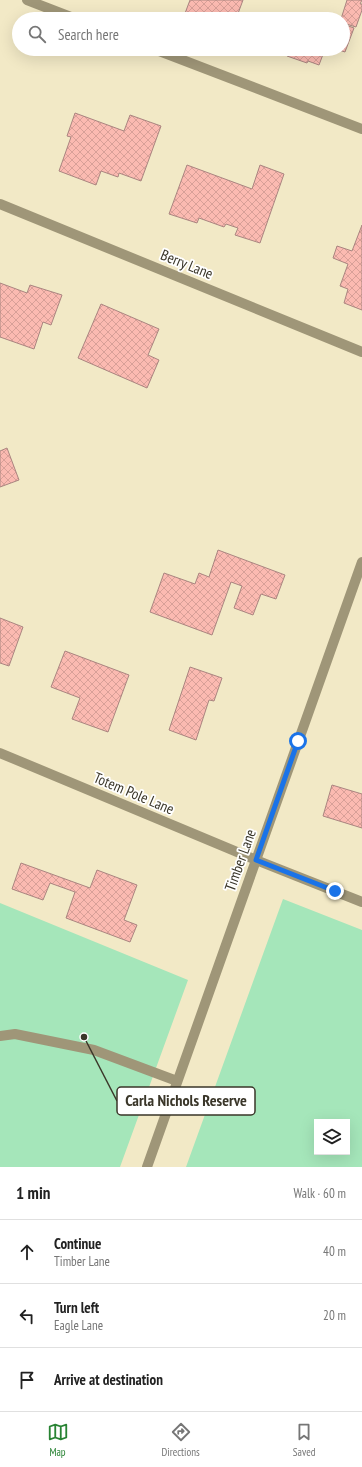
<!DOCTYPE html>
<html lang="en">
<head>
<meta charset="utf-8">
<style>
	body { margin:0; font-family:"PT Sans Narrow",sans-serif; background:#f6f6f6; color:#222 }
	.controls { position:absolute; right:12px; bottom:12px; display:grid; overflow:hidden; border-radius:0px; box-shadow:0 4px 16px #0002 }
	.controls button { width:36px; height:36px; display:grid; place-items:center; padding:0; border:0; border-bottom:1px solid #e0e0e0; background:#fff; color:#222; font:20px sans-serif }
	.stop { position:absolute; width:12px; height:12px; margin:-9px; border:3px solid #1a73e8; border-radius:50%; background:#fff }
	.stop.end { background:#1a73e8; border-color:#fff; box-shadow:0 1px 4px #0008 }
	.list { margin:0; padding:0; list-style:none }
	h2 { display:flex; justify-content:space-between; align-items:center; height:52px; margin:0; padding:0 16px; font-size:17px }
	h2 small { font-size:13px; font-weight:400; color:#767676 }
	.list li { display:grid; grid-template-columns:26px 1fr auto; gap:12px; align-items:center; box-sizing:border-box; height:64px; padding:0 16px; border-top:1px solid #e0e0e0 }
	.list b { display:block; font-size:15px; white-space:nowrap }
	.list p { margin:0; font-size:13px; white-space:nowrap; color:#767676 }
	.list em { font-size:13px; font-style:normal; color:#767676 }
	.icon { flex:none; width:22px; height:22px; fill:none; stroke:currentColor; stroke-width:2; stroke-linecap:round; stroke-linejoin:round }
	.map { position:relative; flex:none; width:362px; height:1167px; overflow:hidden }
	.search { position:absolute; background:#fff; box-shadow:0 4px 16px #0002; left:12px; right:12px; top:12px; height:44px; display:flex; align-items:center; gap:10px; box-sizing:border-box; padding:0 14px; border-radius:22px; color:#767676; font-size:15px }
	.sheet { height:244px; background:#fff }
	nav { display:flex; justify-content:space-around; align-items:center; box-sizing:border-box; height:56px; border-top:1px solid #e0e0e0; background:#fff; font-size:11px; color:#767676 }
	nav a { display:grid; justify-items:center; gap:2px }
	nav .on { color:#288333 }
	.map>svg:first-child { display:block }
</style>
</head>
<body>
<div class="map">
<svg width="362" height="1167" viewBox="0 0 362 1167">
	<defs>
		<pattern id="building-cross-hatch" width="8" height="8" patternUnits="userSpaceOnUse"><rect width="8" height="8" fill="#fbbab1"/><path d="M0 0l8 8M0 8l8-8" fill="none" stroke="#d8a098"/></pattern>
	</defs>
	<rect width="100%" height="100%" fill="#f2e9c6"/>
	<path fill="#a5e6ba" fill-rule="evenodd" d="M 283,899 L 362,930 L 362,1167 L 186,1167 ZM 317,1122 L 347,1122 L 347,1152 L 317,1152 Z
		M 0,903 L 188,980 L 120,1167 L 0,1167 Z"/>
	<path fill="url(#building-cross-hatch)" stroke="#aa8580" d="M 190,0 L 243,0 L 236,19 L 192,19 L 184,16 Z
		M 347,0 L 362,0 L 360,4 L 362,4 L 362,10 L 356,27 L 343,23 L 343,19 L 341,19 Z
		M 316,14 L 329,19 L 315,19 Z
		M 343,24 L 354,28 L 345,52 L 336,49 L 343,49 Z
		M 277,49 L 325,49 L 319,65 L 308,61 L 307,63 L 287,56 L 288,53 Z
		M 75,113 L 124,131 L 130,115 L 161,126 L 141,181 L 119,173 L 118,177 L 101,171 L 96,185 L 59,171 L 71,137 L 67,136 Z
		M 187,165 L 252,189 L 260,165 L 284,174 L 260,243 L 235,235 L 238,228 L 226,224 L 224,227 L 199,218 L 197,223 L 169,214 Z
		M 362,225 L 362,310 L 344,303 L 348,289 L 340,286 L 348,264 L 333,258 L 337,246 L 352,251 Z
		M 0,283 L 27,293 L 30,285 L 62,295 L 51,325 L 43,322 L 34,349 L 0,337 Z
		M 101,304 L 159,329 L 148,355 L 159,360 L 147,388 L 78,358 Z
		M 7,448 L 19,480 L 0,487 L 0,451 Z
		M 218,550 L 285,575 L 276,599 L 261,594 L 253,615 L 234,608 L 242,586 L 231,582 L 212,635 L 150,612 L 164,573 L 195,584 L 199,573 L 209,577 Z
		M 0,618 L 23,627 L 9,666 L 0,663 Z
		M 65,651 L 129,675 L 108,732 L 72,719 L 80,698 L 51,687 Z
		M 190,667 L 222,678 L 214,701 L 209,700 L 196,740 L 169,730 Z
		M 332,785 L 362,794 L 362,828 L 323,816 Z
		M 21,863 L 90,888 L 97,870 L 137,885 L 124,920 L 137,925 L 130,942 L 66,918 L 75,892 L 50,883 L 43,900 L 12,889 Z"/>
	<g fill="none" stroke-linecap="round" stroke-linejoin="round">
		<path stroke="#9f9678" stroke-width="10" d="M 27,0 L 76,19
			M 154,49 L 362,129
			M 0,204 L 362,352
			M 0,753 L 256,860 L 362,902
			M 0,1036 L 15,1034 L 94,1050 L 177,1081
			M 147,1167 L 362,562"/>
	</g>
	<g fill="none" stroke-linecap="round" stroke-linejoin="round">
		<path stroke="#1a73e8" stroke-width="5" d="M 298,741 L 256,860 L 335,891"/>
	</g>
	<g text-anchor="middle" dominant-baseline="central" stroke-width="3.5" stroke-linejoin="round" paint-order="stroke">
		<g font-size="15" fill="#3a3629" stroke="#fff">
			<text transform="translate(187 264) rotate(22)">Berry Lane</text>
			<text transform="translate(134 793) rotate(23)">Totem Pole Lane</text>
			<text transform="translate(240 860) rotate(-70)">Timber Lane</text>
		</g>
	</g>
	<path fill="none" stroke="#3a3629" stroke-width="1.5" d="M84 1037L117 1101"/>
	<circle fill="#3a3629" stroke="#fff" stroke-width="1.5" cx="84" cy="1037" r="4"/>
	<rect fill="#fff" stroke="#3a3629" stroke-width="1.5" x="117" y="1087" width="138" height="28" rx="4"/>
	<g font-size="16" text-anchor="middle" font-weight="bold" fill="#3a3629">
		<text x="186" y="1106">Carla Nichols Reserve</text>
	</g>
</svg>
<div class="controls">
<button><svg class="icon" aria-label="layers" viewBox="0 0 24 24"><path d="M12 4l9 5-9 5-9-5zM3 14l9 5 9-5"/></svg></button>
</div>
<div class="stop" style="left:298px;top:741px"></div>
<div class="stop end" style="left:335px;top:891px"></div>
<div class="search"><svg class="icon" aria-label="search" viewBox="0 0 24 24"><circle cx="10" cy="10" r="6"/><path d="M15 15l6 6"/></svg>Search here</div>
</div>
<section class="sheet">
<h2>1 min<small>Walk · 60 m</small></h2>
<ul class="list">
<li><svg class="icon" aria-label="ahead" viewBox="0 0 24 24"><path d="M12 20V5M6 11l6-6 6 6"/></svg><div><b>Continue</b><p>Timber Lane</p></div><em>40 m</em></li>
<li><svg class="icon" aria-label="left" viewBox="0 0 24 24"><path d="M17 20v-9H6M10 6l-5 5 5 5"/></svg><div><b>Turn left</b><p>Eagle Lane</p></div><em>20 m</em></li>
<li><svg class="icon" aria-label="arrive" viewBox="0 0 24 24"><path d="M6 21V4h12l-3 4 3 4H6"/></svg><div><b>Arrive at destination</b></div></li>
</ul>
</section>
<nav>
<a class="on"><svg class="icon" aria-label="map" viewBox="0 0 24 24"><path d="M3 6l6-2 6 2 6-2v14l-6 2-6-2-6 2zM9 4v14M15 6v14"/></svg>Map</a>
<a><svg class="icon" aria-label="directions" viewBox="0 0 24 24"><path d="M12 3l9 9-9 9-9-9zM9 14v-3h6M13 9l2 2-2 2"/></svg>Directions</a>
<a><svg class="icon" aria-label="saved" viewBox="0 0 24 24"><path d="M7 4h10v16l-5-4-5 4z"/></svg>Saved</a>
</nav>
</body>
</html>
